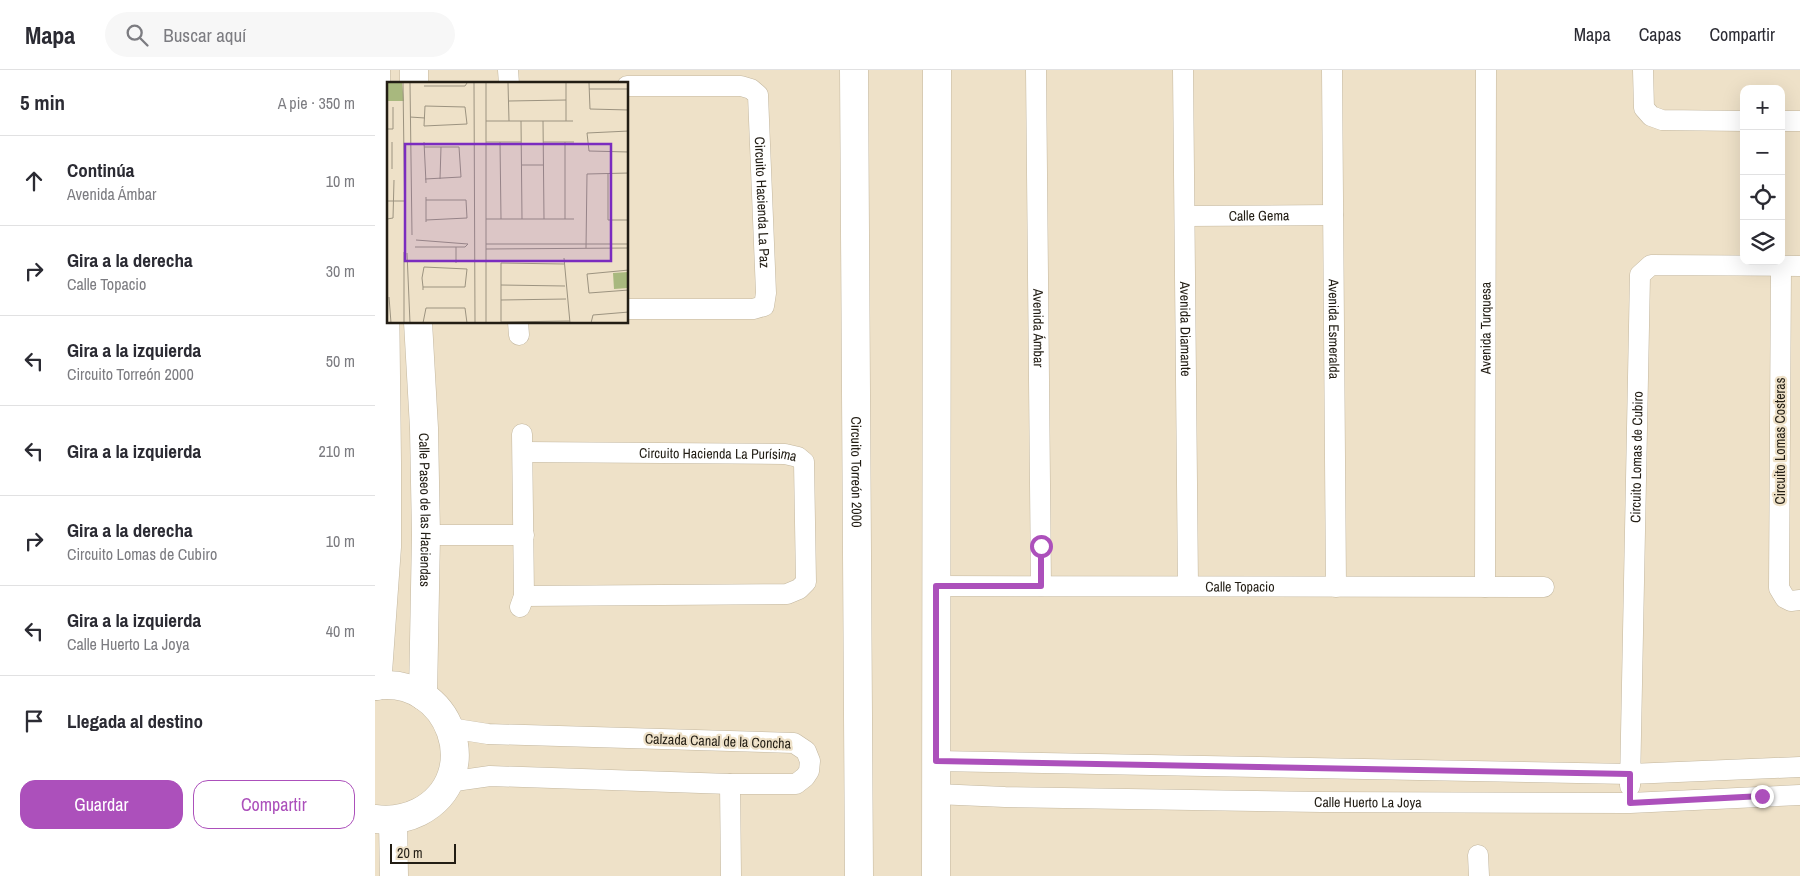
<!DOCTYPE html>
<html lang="es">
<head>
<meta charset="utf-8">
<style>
	body { margin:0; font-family:"Archivo Narrow",sans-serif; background:#f7f7f7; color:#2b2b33 }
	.controls { position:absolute; right:15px; top:15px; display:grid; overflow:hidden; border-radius:10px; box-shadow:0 5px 20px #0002 }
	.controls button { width:45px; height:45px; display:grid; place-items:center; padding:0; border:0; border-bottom:1px solid #e1e1e2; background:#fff; color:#2b2b33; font:25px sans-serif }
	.scale { position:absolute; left:15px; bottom:12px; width:66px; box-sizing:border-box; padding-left:5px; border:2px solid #221d14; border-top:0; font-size:14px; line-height:18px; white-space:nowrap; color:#221d14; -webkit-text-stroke:4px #eee1c8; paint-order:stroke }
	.stop { position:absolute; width:15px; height:15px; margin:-11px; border:4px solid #ac50bb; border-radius:50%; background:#fff }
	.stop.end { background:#ac50bb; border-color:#fff; box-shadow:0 1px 5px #0008 }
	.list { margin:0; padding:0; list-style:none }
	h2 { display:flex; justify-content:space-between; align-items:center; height:65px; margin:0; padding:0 20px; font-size:21px }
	h2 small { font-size:16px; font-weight:400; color:#7c7c81 }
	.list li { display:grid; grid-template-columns:32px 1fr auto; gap:15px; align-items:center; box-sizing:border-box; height:90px; padding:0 20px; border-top:1px solid #e1e1e2 }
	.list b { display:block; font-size:19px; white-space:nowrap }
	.list p { margin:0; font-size:16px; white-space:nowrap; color:#7c7c81 }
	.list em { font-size:16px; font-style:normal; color:#7c7c81 }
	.actions { display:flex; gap:10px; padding:15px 20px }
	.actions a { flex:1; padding:11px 0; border:1px solid #ac50bb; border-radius:15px; text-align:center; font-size:18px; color:#ac50bb }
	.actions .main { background:#ac50bb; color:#fff }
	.icon { flex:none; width:28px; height:28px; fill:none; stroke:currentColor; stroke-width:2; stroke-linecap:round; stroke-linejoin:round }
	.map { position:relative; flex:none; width:1425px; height:806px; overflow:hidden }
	header { display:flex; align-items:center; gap:30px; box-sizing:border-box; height:70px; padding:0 25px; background:#fff; border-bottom:1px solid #e1e1e2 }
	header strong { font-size:24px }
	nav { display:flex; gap:28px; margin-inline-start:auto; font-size:18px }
	.search { width:350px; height:45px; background:#f7f7f7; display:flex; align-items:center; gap:12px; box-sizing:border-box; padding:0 18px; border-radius:28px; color:#7c7c81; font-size:19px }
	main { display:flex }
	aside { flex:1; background:#fff }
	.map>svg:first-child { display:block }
</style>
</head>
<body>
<header>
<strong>Mapa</strong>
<div class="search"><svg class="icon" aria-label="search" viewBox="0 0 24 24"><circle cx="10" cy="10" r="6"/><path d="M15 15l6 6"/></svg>Buscar aquí</div>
<nav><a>Mapa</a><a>Capas</a><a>Compartir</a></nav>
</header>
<main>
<aside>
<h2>5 min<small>A pie · 350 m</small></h2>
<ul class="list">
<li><svg class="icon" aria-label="ahead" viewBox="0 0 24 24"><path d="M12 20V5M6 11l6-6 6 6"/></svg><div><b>Continúa</b><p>Avenida Ámbar</p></div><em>10 m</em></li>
<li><svg class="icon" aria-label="right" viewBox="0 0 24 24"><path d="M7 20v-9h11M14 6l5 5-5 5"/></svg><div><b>Gira a la derecha</b><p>Calle Topacio</p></div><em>30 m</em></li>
<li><svg class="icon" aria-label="left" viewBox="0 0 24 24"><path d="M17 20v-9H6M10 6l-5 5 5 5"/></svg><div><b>Gira a la izquierda</b><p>Circuito Torreón 2000</p></div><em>50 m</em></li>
<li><svg class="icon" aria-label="left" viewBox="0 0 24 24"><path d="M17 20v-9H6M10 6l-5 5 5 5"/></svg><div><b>Gira a la izquierda</b></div><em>210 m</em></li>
<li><svg class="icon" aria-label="right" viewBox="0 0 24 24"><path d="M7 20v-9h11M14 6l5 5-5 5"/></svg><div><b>Gira a la derecha</b><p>Circuito Lomas de Cubiro</p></div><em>10 m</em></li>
<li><svg class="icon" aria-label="left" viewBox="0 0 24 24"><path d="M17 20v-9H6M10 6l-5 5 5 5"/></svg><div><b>Gira a la izquierda</b><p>Calle Huerto La Joya</p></div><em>40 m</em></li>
<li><svg class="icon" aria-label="arrive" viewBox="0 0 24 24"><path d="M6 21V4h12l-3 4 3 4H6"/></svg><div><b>Llegada al destino</b></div></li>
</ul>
<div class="actions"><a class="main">Guardar</a><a>Compartir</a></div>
</aside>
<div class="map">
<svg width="1425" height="806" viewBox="0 0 1425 806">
	<rect width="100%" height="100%" fill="#eee1c8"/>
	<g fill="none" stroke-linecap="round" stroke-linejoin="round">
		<defs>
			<g id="street">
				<path d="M 133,0 L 134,14"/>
				<path id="s1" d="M 661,0 L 666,516"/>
				<path id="s2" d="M 808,0 L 813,516"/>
				<path id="s3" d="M 957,0 L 961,517"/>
				<path d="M 1268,0 L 1269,38 L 1276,46 L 1287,50 L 1369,51"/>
				<path id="s4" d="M 252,16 L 366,16 L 376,19 L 383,25 L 391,223 L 389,236 L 378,239 L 252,239"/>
				<path d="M 1406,51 L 1425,51"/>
				<path id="s5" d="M 810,146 L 958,145"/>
				<path d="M 1406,196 L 1404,518 L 1410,528 L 1416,531 L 1425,530"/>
				<path d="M 143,252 L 144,265"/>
				<path id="s6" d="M 149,382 L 410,384 L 423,387 L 429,392 L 431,512 L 424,519 L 412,524 L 149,526"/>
				<path d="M 51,465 L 149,465"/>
				<path id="s7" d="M 561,516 L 1169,517"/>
				<path id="s8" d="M 1110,517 L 1111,0"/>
				<path d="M 145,537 L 149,526 L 147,364"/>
				<path d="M 561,691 L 1255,704 L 1425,697"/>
				<path d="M 73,712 L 115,706 L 355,714 L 421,714 L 430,707 L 434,701 L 435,691 L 431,681 L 419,673 L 113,664 L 75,658"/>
				<path d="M 355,714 L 356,806"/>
				<path id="s9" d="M 1255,716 L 1265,205 L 1276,195 L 1425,196"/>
				<path id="s10" d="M 561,724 L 630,727 L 947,732 L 1255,733 L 1425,725"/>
				<path d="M 1103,785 L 1104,806"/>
			</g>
			<g id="secondary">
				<path d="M 1,0 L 2,87 L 10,221 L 12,393 L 12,477 L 2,616"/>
				<path d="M 39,0 L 39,14"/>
				<path id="s11" d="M 479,0 L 484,806"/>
				<path id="s12" d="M 43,252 L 49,358 L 51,465 L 48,626"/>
				<path d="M 0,616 C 75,604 112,707 44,742 C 30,749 16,751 0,749"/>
				<path d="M 18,750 L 19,806"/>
				<path d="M 561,806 L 562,0"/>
			</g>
		</defs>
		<use href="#street" stroke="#c3b79f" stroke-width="21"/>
		<use href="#secondary" stroke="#c3b79f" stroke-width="29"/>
		<use href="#street" stroke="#fff" stroke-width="20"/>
		<use href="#secondary" stroke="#fff" stroke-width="28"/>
	</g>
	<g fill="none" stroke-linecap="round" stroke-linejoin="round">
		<path stroke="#ac50bb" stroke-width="6" d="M 666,476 L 666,516 L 561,516 L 561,691 L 1255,704 L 1255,733 L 1387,726"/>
	</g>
	<g text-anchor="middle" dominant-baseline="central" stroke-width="4.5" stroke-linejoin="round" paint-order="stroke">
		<g font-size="14" fill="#221d14" stroke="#eee1c8">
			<text stroke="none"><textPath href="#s4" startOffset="241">Circuito Hacienda La Paz</textPath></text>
			<text stroke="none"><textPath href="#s5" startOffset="74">Calle Gema</textPath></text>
			<text stroke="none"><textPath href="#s1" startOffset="258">Avenida Ámbar</textPath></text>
			<text stroke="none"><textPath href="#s2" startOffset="259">Avenida Diamante</textPath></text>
			<text stroke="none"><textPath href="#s3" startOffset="259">Avenida Esmeralda</textPath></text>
			<text stroke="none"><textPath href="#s8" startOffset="259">Avenida Turquesa</textPath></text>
			<text transform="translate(1405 371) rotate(-90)">Circuito Lomas Costeras</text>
			<text stroke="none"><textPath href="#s6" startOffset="194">Circuito Hacienda La Purísima</textPath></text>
			<text stroke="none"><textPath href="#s9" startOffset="329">Circuito Lomas de Cubiro</textPath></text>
			<text stroke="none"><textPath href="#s11" startOffset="402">Circuito Torreón 2000</textPath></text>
			<text stroke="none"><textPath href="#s12" startOffset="188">Calle Paseo de las Haciendas</textPath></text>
			<text stroke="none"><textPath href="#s7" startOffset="304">Calle Topacio</textPath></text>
			<text transform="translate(343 671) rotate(2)">Calzada Canal de la Concha</text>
			<text stroke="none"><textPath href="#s10" startOffset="432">Calle Huerto La Joya</textPath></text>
		</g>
	</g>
	<g transform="translate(12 12)">
		<rect width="241" height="241" fill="#eee1c8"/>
		<path d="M 0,1 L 15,1 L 17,19 L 0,19 ZM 241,190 L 241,206 L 227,207 L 226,191 Z" fill="#a8b87e"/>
		<path fill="none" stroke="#9c9380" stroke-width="1" d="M 16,1 L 18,151M 23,1 L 25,153M 87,1 L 88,241M 99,1 L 99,241M 121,1 L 122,39M 179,1 L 179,39M 202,1 L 203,27 L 242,28M 37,4 L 78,4 L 80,1M 202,7 L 242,7M 122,19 L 179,18M 38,24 L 78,25 L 80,42 L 37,44 ZM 23,35 L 38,36M 99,39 L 186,39M 134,39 L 135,137M 156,39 L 157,137M 0,47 L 6,47 L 6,25M 242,49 L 200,51 L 202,69 L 242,70M 5,60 L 5,87M 37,60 L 39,101M 99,60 L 134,60M 113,60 L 114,137M 156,60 L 187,60M 37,65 L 72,65 L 74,95 L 38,97M 135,83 L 156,83M 221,91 L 221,138 L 242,138M 241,91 L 241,138M 53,97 L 54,65M 39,118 L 79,118 L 80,136 L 39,138M 0,119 L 19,119M 0,137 L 6,136 L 7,98M 99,137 L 187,137M 178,137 L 178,60M 39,140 L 39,115M 29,158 L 81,162M 99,162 L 242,162M 28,165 L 78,165 L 81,162M 69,165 L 69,181M 199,166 L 200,92 L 242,91M 99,167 L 242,166M 20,171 L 23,241M 177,176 L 183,241M 0,182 L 0,201M 242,188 L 200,192 L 202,211 L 242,208M 114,203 L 178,204M 36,205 L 78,205 L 80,187 L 37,185 L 35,196 L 36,205 L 36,208M 2,215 L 4,241M 114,218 L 179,217M 114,240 L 183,239M 17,241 L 17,170M 36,241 L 39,226 L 78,226 L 80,241M 114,241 L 114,181 L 177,182M 204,241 L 206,233 L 242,230"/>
		<path fill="#7b2cbf" fill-opacity="0.15" stroke="#7b2cbf" stroke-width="2.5" d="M 18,62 L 224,62 L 224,179 L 18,179 Z"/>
		<rect width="241" height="241" fill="none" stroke="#221d14" stroke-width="2.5"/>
	</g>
</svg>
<div class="controls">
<button>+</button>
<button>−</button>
<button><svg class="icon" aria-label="locate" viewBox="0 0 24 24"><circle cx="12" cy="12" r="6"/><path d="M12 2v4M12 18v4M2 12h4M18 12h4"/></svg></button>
<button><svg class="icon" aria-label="layers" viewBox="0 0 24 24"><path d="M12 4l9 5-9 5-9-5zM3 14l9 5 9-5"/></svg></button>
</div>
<div class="scale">20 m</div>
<div class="stop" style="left:666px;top:476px"></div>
<div class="stop end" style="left:1387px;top:726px"></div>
</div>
</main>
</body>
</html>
